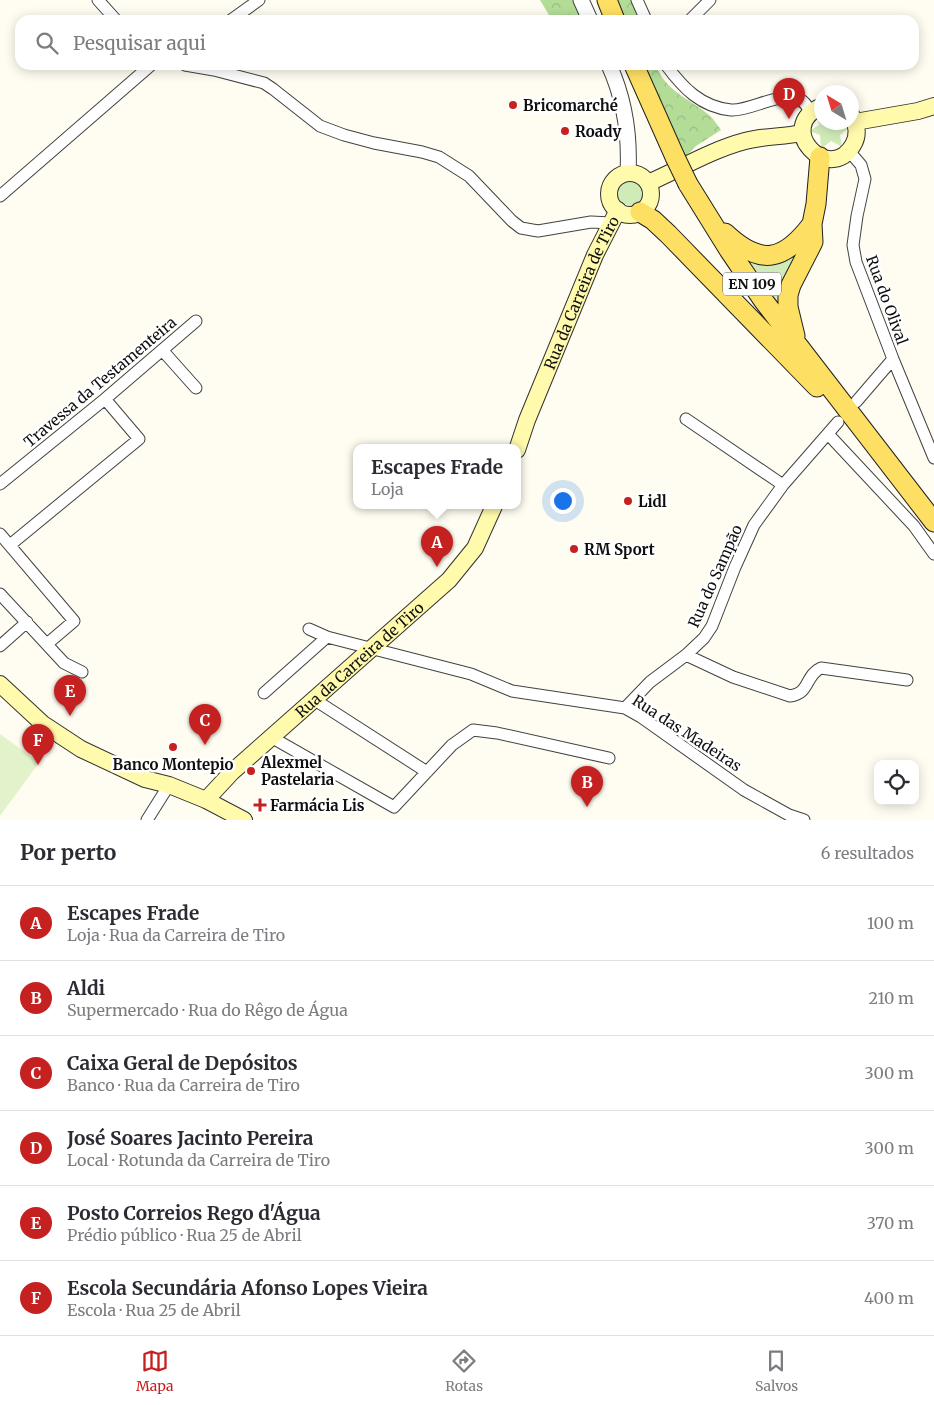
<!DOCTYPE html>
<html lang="pt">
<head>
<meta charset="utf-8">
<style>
	body { margin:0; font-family:Merriweather,serif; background:#f7f7f7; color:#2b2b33 }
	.controls { position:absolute; right:15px; bottom:15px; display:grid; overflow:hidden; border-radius:10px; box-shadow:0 2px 12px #0003 }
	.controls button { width:45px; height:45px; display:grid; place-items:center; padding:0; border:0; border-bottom:1px solid #e1e1e2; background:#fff; color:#2b2b33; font:25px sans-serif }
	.compass { position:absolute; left:814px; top:85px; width:45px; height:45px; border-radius:50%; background:#fff; box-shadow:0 2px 12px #0003; rotate:322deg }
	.you { position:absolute; left:562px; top:500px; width:18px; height:18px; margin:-12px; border:4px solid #fff; border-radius:50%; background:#1a73e8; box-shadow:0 0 0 8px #1a73e833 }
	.badge { display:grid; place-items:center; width:32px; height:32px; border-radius:50%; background:#c52121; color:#fff; font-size:16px; font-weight:700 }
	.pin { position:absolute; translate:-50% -41px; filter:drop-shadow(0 1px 2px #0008) }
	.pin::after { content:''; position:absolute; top:26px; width:18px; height:15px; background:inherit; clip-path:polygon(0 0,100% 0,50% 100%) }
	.popup { position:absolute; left:353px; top:444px; width:168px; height:65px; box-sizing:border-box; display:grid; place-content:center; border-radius:10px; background:#fff; filter:drop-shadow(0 1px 4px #0005); font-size:16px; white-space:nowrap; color:#7c7c81 }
	.popup b { font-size:19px; color:#2b2b33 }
	.popup::after { content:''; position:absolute; left:50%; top:100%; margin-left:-10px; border:10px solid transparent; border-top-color:#fff }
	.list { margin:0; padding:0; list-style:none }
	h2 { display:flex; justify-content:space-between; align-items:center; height:65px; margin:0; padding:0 20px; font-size:21px }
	h2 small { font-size:16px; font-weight:400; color:#7c7c81 }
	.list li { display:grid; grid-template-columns:32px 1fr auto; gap:15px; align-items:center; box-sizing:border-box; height:75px; padding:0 20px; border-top:1px solid #e1e1e2 }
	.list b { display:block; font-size:19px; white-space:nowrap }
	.list p { margin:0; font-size:16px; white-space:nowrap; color:#7c7c81 }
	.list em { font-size:16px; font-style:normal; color:#7c7c81 }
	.icon { flex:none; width:28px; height:28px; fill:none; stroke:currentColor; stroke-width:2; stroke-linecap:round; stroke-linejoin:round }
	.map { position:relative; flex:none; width:934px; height:820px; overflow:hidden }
	.search { position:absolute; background:#fff; box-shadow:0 2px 12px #0003; left:15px; right:15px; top:15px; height:55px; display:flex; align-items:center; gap:12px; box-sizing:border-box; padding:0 18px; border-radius:15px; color:#7c7c81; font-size:19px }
	.sheet { height:515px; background:#fff }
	nav { display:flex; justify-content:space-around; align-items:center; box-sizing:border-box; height:70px; border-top:1px solid #e1e1e2; background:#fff; font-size:14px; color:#7c7c81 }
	nav a { display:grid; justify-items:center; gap:2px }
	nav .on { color:#c52121 }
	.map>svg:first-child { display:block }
</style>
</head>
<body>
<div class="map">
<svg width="934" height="820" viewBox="0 0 934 820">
	<defs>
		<pattern id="forest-crowns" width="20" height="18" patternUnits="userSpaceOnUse" patternTransform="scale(1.25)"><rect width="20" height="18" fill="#b3dd97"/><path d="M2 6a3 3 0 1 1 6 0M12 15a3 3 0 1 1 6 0" fill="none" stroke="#99bc81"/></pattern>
	</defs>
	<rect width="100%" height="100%" fill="#fffdf1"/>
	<path fill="#d0ebb8" d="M 818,114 L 821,116 L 822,122 L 840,123 L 850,127 L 840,135 L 842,147 L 831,141 L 821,149 L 820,135 L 809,131 L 819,125 Z
		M 629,179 C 637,181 643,185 645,194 L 642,203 L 633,207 L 620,202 L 617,198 L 616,190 L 619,182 Z
		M 804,243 L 781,309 L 742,256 Z"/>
	<path fill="url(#forest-crowns)" d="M 540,0 L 573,0 L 580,17 L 577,20 L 552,20 Z
		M 616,0 L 631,0 L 639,20 L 625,20 Z
		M 645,65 L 656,65 C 665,91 690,99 709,115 C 714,119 717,125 721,130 L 696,146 L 685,157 Z"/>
	<path fill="#e2f2ca" d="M 0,734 L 37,761 L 38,764 L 0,816 Z"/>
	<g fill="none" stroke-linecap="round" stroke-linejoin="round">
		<defs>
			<path id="minor" d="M 98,0 L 116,20
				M 637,0 L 646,20
				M 231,20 L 259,0
				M 690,20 L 710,0
				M 185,65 L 214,70 L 264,83 L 273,89 L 320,126 L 344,135 L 374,143 L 422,152 L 439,157 L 469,176 L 512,221 L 521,228 L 538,231 L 591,222 L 611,223
				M 666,65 C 683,88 701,107 731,110 C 754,112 799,78 810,113
				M 849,151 L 861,165 L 865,179 L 857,216 L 853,245 L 856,262 L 893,359 L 934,458
				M 0,196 L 151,65
				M 163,351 L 196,388
				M 856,402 L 893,359
				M 686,419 L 783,485
				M 828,434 L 914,526 L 934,554
				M 0,484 L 105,399 L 196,321
				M 0,534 L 74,621 L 47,644
				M 10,545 L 139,439 L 105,399
				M 0,594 L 64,663 L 82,672
				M 309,629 L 327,637
				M 0,646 L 27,622
				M 686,655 L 733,677 L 790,696 C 810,694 805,675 821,668 L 907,680
				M 264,693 L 327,637 L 471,674 L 512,691 L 625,708 L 641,717 L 744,790 L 789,815 L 804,820
				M 315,700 L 427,772
				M 625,708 L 650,682 L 686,655 L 704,638 L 712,626 L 735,567 L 754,525 L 783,485 L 838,422
				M 271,737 L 394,807 L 452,745 L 473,730 L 497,733 L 609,758
				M 147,820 L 169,785"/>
			<path id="tertiary" d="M 581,0 L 590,20
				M 609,65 C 625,100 630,135 628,173"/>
			<g id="secondary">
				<path d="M 822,106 C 773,127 829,186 853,145 C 859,135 857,125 852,116"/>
				<path d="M 855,122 L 918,111 L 934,106"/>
				<circle cx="630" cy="194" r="21"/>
				<path d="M 648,183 C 680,169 711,150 745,141 C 764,136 783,137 802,133"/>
				<path id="s1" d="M 517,450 L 527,420 L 595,255 L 618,210"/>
				<path d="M 0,684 L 43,724 L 81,749 L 145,779 L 169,785 L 206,800 L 244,820"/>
				<path id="s2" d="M 206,800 L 232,772 L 449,580 L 475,548 L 494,506"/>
			</g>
			<path id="primary" d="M 607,0 L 615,20
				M 634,65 L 675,157
				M 688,184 L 729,250 L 763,300 L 934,522
				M 640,212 L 653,220 L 668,234 L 817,387
				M 725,233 C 761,267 784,261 812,224
				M 795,336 L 788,307 L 788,295 L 791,285 L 813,242 L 812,224 L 816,204 L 820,157"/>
		</defs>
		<use href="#minor" stroke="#424242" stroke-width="13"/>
		<use href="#tertiary" stroke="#424242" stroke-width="17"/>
		<use href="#secondary" stroke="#313131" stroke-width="18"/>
		<use href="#primary" stroke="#202020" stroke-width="21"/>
		<use href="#minor" stroke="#fff" stroke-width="11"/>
		<use href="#tertiary" stroke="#fff" stroke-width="15"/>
		<use href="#secondary" stroke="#fffaac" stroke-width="16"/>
		<use href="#primary" stroke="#fddf63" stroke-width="19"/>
		<defs>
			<path id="primary-bridge" d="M 675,157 L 688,184"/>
		</defs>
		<use href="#primary-bridge" stroke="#202020" stroke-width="21" stroke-linecap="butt"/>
		<use href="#primary-bridge" stroke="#fddf63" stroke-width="19"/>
	</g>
	<g fill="#c52121" stroke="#fff" stroke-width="2">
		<circle cx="513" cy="105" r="5"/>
		<circle cx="565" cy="131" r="5"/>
		<circle cx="628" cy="501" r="5"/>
		<circle cx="574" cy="549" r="5"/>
		<circle cx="173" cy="747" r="5"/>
		<circle cx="251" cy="771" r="5"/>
		<path d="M257.5 797.5h5v5h5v5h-5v5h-5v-5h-5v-5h5z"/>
	</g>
	<g text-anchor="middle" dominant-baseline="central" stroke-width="5" stroke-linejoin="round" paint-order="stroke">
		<rect fill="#fff" stroke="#575757" stroke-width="1" x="723" y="272.5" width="58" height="23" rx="4"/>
		<g font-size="14" font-weight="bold" fill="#0f0f0f">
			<text x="752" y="284">EN 109</text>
		</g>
		<g font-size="15" font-weight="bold" fill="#0f0f0f" stroke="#fff" text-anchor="start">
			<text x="523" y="105">Bricomarché</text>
			<text x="575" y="131">Roady</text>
			<text x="638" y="501">Lidl</text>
			<text x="584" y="549">RM Sport</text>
			<text x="261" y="762">Alexmel<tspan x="261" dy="17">Pastelaria</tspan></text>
			<text x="173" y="764" text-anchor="middle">Banco Montepio</text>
			<text x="270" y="805">Farmácia Lis</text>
		</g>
		<g font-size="15" fill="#0f0f0f" stroke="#fff">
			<text stroke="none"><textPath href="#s1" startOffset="170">Rua da Carreira de Tiro</textPath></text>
			<text transform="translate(887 300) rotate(70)">Rua do Olival</text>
			<text transform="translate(100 382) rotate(-40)">Travessa da Testamenteira</text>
			<text transform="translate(715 576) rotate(-66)">Rua do Sampão</text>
			<text stroke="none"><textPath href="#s2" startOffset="208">Rua da Carreira de Tiro</textPath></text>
			<text transform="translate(687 733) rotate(33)">Rua das Madeiras</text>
		</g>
	</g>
</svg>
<div class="controls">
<button><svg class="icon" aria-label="locate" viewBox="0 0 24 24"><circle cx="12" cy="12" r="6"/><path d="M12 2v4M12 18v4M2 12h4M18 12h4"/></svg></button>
</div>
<svg class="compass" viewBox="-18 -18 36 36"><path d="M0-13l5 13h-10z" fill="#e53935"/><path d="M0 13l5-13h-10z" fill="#7c7c81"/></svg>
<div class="you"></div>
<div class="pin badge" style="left:437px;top:567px">A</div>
<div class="popup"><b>Escapes Frade</b>Loja</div>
<div class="pin badge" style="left:587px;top:807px">B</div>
<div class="pin badge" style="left:205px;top:745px">C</div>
<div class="pin badge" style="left:789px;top:119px">D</div>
<div class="pin badge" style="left:70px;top:716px">E</div>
<div class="pin badge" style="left:38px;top:765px">F</div>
<div class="search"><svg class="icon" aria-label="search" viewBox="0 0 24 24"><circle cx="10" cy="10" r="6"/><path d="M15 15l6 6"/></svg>Pesquisar aqui</div>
</div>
<section class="sheet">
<h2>Por perto<small>6 resultados</small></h2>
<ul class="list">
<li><span class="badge">A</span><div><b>Escapes Frade</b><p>Loja · Rua da Carreira de Tiro</p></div><em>100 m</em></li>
<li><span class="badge">B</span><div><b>Aldi</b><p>Supermercado · Rua do Rêgo de Água</p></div><em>210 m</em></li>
<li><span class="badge">C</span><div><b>Caixa Geral de Depósitos</b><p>Banco · Rua da Carreira de Tiro</p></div><em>300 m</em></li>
<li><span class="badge">D</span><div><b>José Soares Jacinto Pereira</b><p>Local · Rotunda da Carreira de Tiro</p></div><em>300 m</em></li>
<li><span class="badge">E</span><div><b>Posto Correios Rego d'Água</b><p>Prédio público · Rua 25 de Abril</p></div><em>370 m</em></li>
<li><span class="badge">F</span><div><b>Escola Secundária Afonso Lopes Vieira</b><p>Escola · Rua 25 de Abril</p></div><em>400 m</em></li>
</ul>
</section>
<nav>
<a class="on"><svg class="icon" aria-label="map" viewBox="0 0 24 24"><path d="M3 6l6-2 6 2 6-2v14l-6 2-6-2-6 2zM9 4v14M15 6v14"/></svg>Mapa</a>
<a><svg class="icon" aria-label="directions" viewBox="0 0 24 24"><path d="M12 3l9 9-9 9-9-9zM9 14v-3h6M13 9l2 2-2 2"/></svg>Rotas</a>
<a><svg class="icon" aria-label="saved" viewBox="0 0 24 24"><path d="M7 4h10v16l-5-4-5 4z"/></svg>Salvos</a>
</nav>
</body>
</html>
